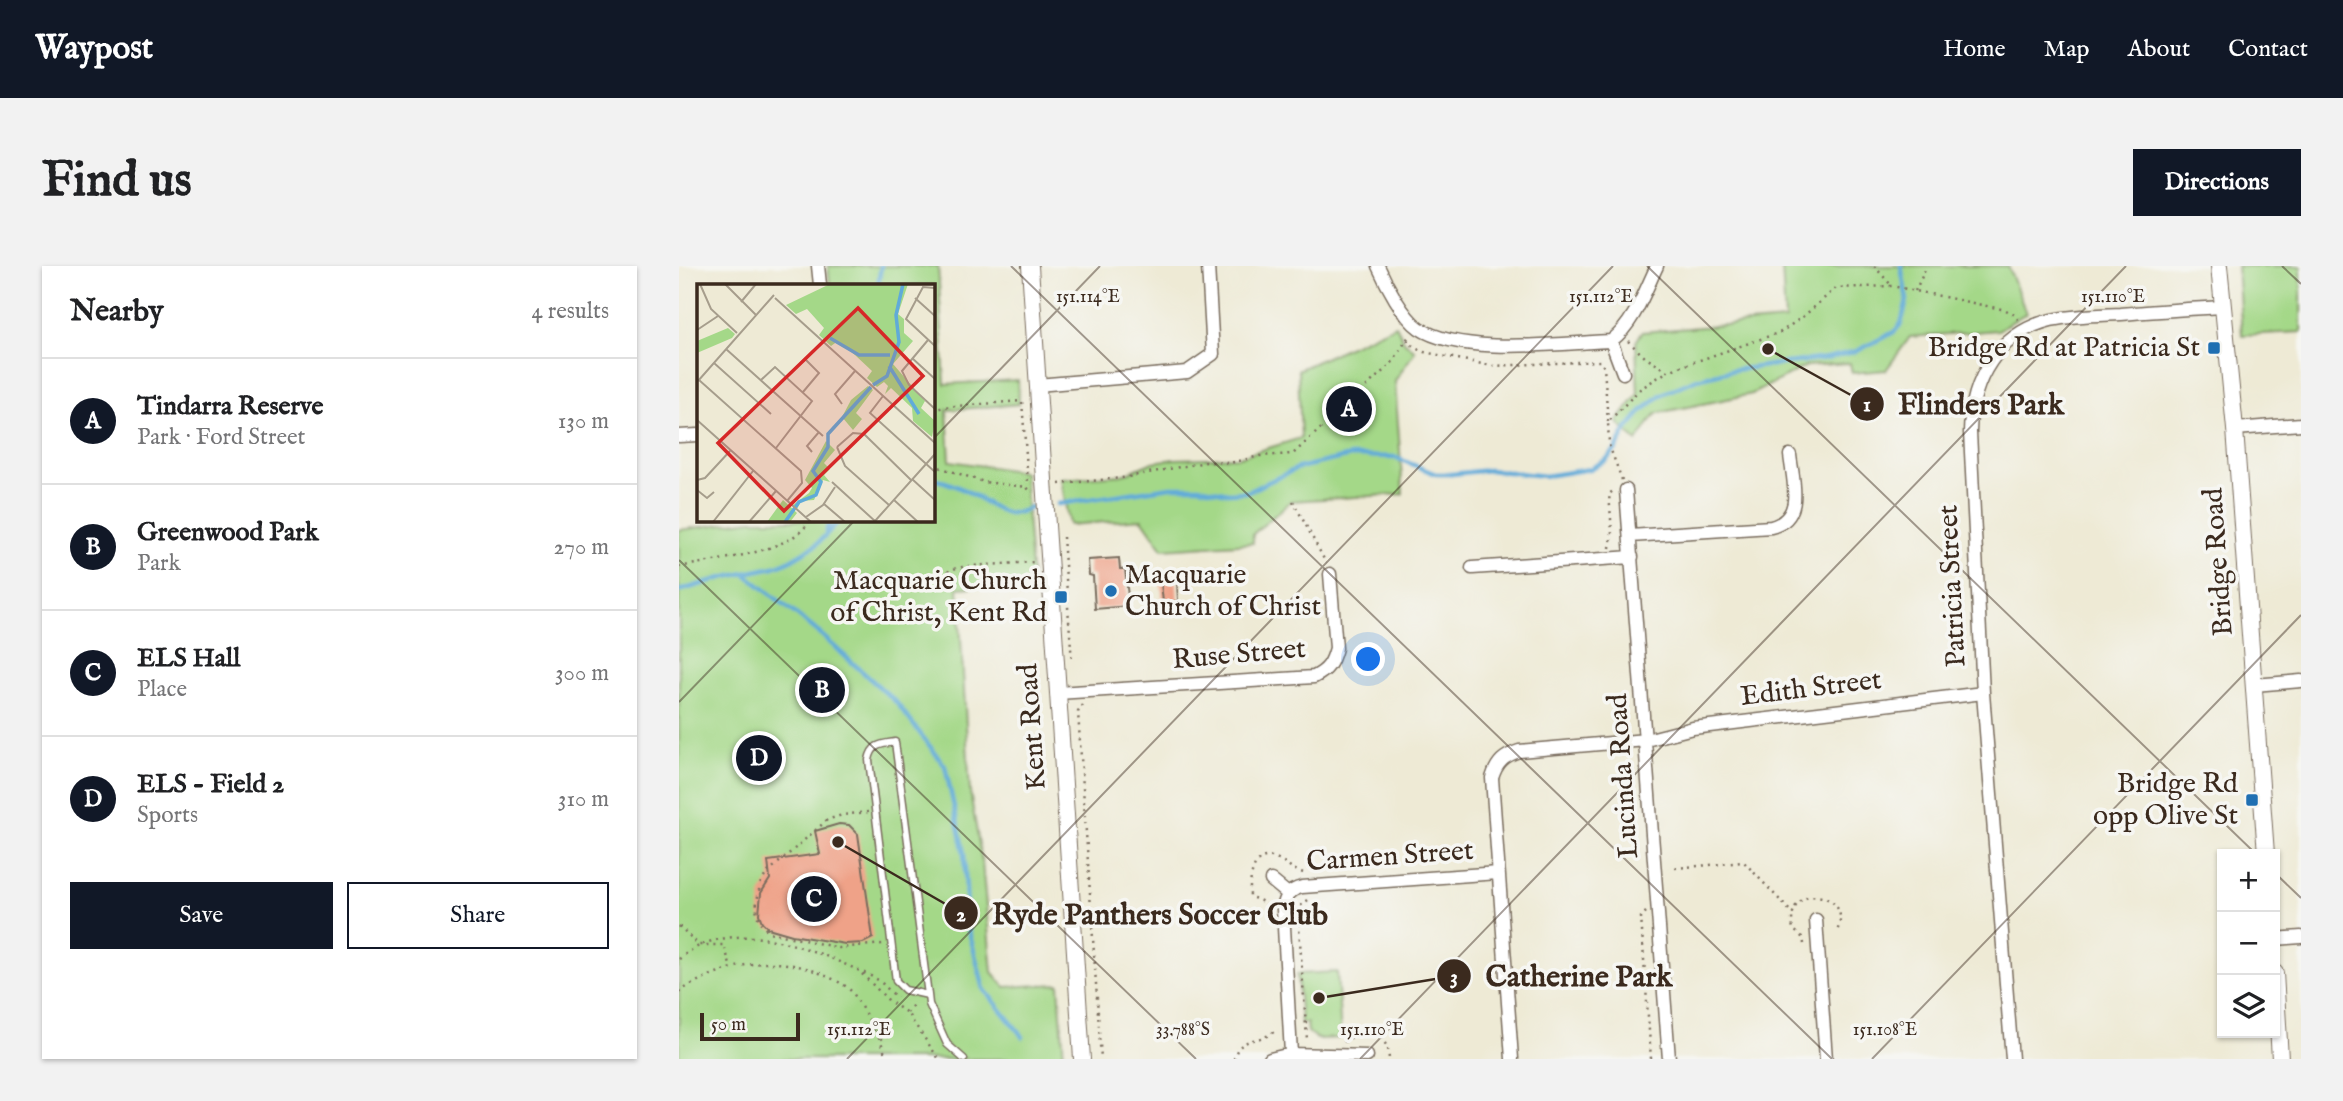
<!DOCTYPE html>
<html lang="en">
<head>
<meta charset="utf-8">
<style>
	body { margin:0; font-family:"IM FELL English",serif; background:#f2f2f2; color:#202124 }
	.controls { position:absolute; right:21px; bottom:21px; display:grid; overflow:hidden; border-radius:0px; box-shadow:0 2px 5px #0004 }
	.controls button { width:63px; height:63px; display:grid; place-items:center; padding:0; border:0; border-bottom:2px solid #e0e0e0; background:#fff; color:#202124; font:35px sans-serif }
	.scale { position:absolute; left:21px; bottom:18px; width:100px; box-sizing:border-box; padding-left:7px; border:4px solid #3b2a1e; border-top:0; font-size:19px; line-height:24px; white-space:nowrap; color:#3b2a1e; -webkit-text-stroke:5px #f6f6f2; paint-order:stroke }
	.you { position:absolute; left:690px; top:394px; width:24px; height:24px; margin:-18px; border:5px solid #fff; border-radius:50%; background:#1a73e8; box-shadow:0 0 0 10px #1a73e833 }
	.badge { display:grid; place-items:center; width:46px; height:46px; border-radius:50%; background:#111827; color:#fff; font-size:23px; font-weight:700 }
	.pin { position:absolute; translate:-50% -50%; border:4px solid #fff; box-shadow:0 2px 7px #0006 }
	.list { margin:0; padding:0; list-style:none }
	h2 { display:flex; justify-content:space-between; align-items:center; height:91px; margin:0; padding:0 28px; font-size:30px }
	h2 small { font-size:23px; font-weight:400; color:#757577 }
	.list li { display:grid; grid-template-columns:46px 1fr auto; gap:21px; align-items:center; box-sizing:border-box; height:126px; padding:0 28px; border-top:2px solid #e0e0e0 }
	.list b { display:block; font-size:26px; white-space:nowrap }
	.list p { margin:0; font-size:23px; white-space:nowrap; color:#757577 }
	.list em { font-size:23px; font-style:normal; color:#757577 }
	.actions { display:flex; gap:14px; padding:21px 28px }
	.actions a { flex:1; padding:16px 0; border:2px solid #111827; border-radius:0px; text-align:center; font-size:24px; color:#111827 }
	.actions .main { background:#111827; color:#fff }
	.icon { flex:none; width:38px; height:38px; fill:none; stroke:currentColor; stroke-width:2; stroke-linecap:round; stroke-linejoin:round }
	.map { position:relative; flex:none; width:1622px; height:793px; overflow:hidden; border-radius:0px }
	header { display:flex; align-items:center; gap:42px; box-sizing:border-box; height:98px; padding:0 35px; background:#111827; color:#fff }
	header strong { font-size:33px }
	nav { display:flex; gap:38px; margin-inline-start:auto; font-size:24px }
	.intro { display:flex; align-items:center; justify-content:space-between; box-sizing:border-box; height:168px; padding:0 42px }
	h1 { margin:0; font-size:49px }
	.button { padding:18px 32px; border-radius:0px; background:#111827; color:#fff; font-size:24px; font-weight:700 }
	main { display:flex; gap:42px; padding:0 42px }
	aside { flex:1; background:#fff; border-radius:0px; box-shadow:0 2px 5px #0004 }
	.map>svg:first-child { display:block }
</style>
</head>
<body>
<header>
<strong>Waypost</strong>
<nav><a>Home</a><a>Map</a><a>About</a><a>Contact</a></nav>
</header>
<div class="intro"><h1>Find us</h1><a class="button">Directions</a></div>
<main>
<aside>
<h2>Nearby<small>4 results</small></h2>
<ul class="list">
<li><span class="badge">A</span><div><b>Tindarra Reserve</b><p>Park · Ford Street</p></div><em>130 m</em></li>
<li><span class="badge">B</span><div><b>Greenwood Park</b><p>Park</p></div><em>270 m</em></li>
<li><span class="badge">C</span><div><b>ELS Hall</b><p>Place</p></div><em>300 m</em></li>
<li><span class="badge">D</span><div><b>ELS - Field 2</b><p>Sports</p></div><em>310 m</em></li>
</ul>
<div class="actions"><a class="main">Save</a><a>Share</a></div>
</aside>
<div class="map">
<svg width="1622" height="793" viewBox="0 0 1622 793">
	<rect width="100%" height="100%" fill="#f6f6f2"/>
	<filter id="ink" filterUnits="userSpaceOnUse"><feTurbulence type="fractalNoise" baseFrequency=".0143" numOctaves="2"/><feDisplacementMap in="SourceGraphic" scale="14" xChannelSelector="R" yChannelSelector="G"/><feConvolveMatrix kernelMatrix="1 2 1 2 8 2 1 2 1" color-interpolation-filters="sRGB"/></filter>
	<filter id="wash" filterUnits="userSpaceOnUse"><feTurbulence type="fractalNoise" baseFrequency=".00686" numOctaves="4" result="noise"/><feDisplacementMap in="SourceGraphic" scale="28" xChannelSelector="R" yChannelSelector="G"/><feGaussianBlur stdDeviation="1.57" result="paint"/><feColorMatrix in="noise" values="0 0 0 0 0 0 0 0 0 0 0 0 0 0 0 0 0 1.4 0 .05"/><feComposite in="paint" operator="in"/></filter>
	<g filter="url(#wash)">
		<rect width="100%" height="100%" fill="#eeead5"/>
		<path fill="#a4d888" stroke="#708153" stroke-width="2" d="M 149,0 L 259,0 L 266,118 L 339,114 L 340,138 L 268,144 L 271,195 L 345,206 L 353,317 L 279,322 L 291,526 L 303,596 L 313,706 L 326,721 L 380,718 L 385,793 L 0,793 L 0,264 L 73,254 L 254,254 L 254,19 L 151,19 Z
			M 1103,0 L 1329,0 L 1347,47 L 1319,64 L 1231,71 L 1207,104 L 1173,107 L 1171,97 L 1127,100 L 1073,128 L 979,147 L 973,152 L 958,176 L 938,156 L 959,128 L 957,76 L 963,66 L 1106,54 Z
			M 1558,0 L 1622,0 L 1622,66 L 1563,69 Z
			M 717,59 L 725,75 L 736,85 L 716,115 L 724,228 L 612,235 L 574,268 L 574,277 L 484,283 L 463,253 L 390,259 L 382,213 L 443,209 L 474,196 L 495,193 L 560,191 L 622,172 L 619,104 Z
			M 658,706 L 662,772 L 638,773 L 629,766 L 628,757 L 622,757 L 618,708 Z"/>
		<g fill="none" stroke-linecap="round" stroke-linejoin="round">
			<path stroke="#60abd9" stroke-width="4.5" d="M 199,19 L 202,0
				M 254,213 C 270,216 287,224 301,233 C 319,245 330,254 352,241
				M 379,238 L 492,221 L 520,221 L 549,227 L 568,226 L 619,202 L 672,190 L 715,191 L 757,208 L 773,208 L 810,204 L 866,210 L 911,203 L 927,194 L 937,183 L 948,163 L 964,144 L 983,128 L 1018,113 L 1055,104 L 1148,92 L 1178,85 L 1215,66 L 1222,58 L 1228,34 L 1222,0
				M 147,266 L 151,254
				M 65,307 L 138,365 L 217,436 L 266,500 L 285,587 L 289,662 L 305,723 L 344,771
				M 0,325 L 43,312 L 95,301 L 108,296 L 137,279 L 161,254"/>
		</g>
		<g id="blocks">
			<path fill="#efa288" d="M 440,292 L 441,303 L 446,303 L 450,340 L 416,343 L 414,310 L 410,309 L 409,294 Z
				M 498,316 L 499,335 L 484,336 L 482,317 Z
				M 160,558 L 170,559 L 179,568 L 194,672 L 184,677 L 166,678 L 113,669 L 89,662 L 83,656 L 80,648 L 82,627 L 91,613 L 89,595 L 141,588 L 136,565 Z"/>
		</g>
	</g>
	<g filter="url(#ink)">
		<use href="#blocks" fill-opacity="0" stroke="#7a6d5e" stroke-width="2"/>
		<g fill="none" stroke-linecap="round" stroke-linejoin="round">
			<defs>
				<path id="service" d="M 249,729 L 226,724 L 217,715 L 190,494 C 193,478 202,478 216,476 L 249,729 L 250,738 L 268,778 L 285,793"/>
				<path id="minor" d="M 139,0 L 141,19
					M 699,0 C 707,18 724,51 740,62 C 782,90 883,77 932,75
					M 932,75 C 955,58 966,25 978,0
					M 932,75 L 944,107
					M 358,119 L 508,106 L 534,88 L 529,0
					M 1556,163 L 1622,158
					M 0,170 L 19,169
					M 947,224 L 990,793
					M 951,270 L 1092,261 C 1126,252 1114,216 1111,189
					M 793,302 L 953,291
					M 1575,419 L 1622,415
					M 378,427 L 635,411 C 649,404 653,397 657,382 L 651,308
					M 592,614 L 609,628
					M 1137,654 L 1147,793
					M 1596,673 L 1622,671
					M 612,788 L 604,643 C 606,631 610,624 623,621 L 819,607
					M 591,793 L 612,788 L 688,790
					M 833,793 L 813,512 C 818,496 825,490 840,485 L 967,474 L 1014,462 L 1304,427
					M 1333,793 L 1304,427 L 1291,166 C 1292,114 1319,67 1372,54 C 1395,49 1419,49 1442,48 C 1476,45 1509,43 1543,41"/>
				<path id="tertiary" d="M 351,0 L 403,793
					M 1540,0 L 1556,163 L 1587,588
					M 1596,707 L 1601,793"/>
			</defs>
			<use href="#service" stroke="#7a6d5e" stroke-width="9"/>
			<use href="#minor" stroke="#7a6d5e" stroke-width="15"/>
			<use href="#tertiary" stroke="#7a6d5e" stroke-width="18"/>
			<path stroke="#7a6d5e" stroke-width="2.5" stroke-dasharray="2 5" stroke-linecap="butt" d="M 1195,0 L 1213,20
				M 1236,25 L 1248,0
				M 728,74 L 736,82 L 745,86 L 813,100 L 921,95 L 925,101 L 929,156
				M 949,75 L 967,92 L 989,105 L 1102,66 L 1126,49 L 1157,22 L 1213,20 L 1327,44 L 1336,49 L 1340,55
				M 254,145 L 264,141 L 343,135 L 349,216
				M 254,199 L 305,216 L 348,221 L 350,224
				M 943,214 L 930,179 L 929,156 L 961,123 L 989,105
				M 380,218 L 443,212 L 527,196 L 551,197 L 581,190 L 614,188 L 713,97 L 730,70
				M 614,235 L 647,297
				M 384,271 L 393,396
				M 931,282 L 933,266 L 930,228 L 934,225
				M 0,301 C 34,294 114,287 131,254
				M 236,317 L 246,316 L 277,302 L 290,300 L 356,296 L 356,294
				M 404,439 L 399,446 L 422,793
				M 189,546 L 163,549 L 148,554 L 88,607 L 81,618 L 77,642 L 80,656 L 90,666 L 160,682 L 204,678
				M 996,602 L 1065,596 L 1114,648
				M 629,634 L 621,640 L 619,647 L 628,774 L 630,775
				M 591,646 C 587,636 581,634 571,631 C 570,613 574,580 601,594 C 610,599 615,605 625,607
				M 967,646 L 962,651 L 972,793
				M 0,660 L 20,679 L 45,679 L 52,702
				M 1125,678 L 1124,672 L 1114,663 C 1104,613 1179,625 1157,667
				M 0,693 C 45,655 106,673 154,693 C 169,700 185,706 199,714 C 206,719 211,727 219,731
				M 183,708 L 210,735 L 228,747 L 260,793
				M 0,726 C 43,698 97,686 145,709 C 154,713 166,718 173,726 C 178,732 182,742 187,749 C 196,763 204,776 207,793
				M 228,747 L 236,736
				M 202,773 L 214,768
				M 665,776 L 683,765 L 700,768 L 709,782 L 710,793
				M 555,793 C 560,768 583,778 597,764"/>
			<use href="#service" stroke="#fff" stroke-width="6"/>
			<use href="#minor" stroke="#fff" stroke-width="12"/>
			<use href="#tertiary" stroke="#fff" stroke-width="16"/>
		</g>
	</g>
	<path fill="none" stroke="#3b2a1e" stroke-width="2" stroke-opacity="0.45" d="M 332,0 L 1153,793M 968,0 L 1577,588M 1603,0 L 1622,18M 254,173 L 421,0M 0,294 L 517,793M 0,436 L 176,254M 1596,607 L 1622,632M 168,793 L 934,0M 681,793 L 1447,0M 1193,793 L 1622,349"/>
	<g fill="#1f6fb2" stroke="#f6f6f2" stroke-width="2.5">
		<rect x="1528" y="75" width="14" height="14" rx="3.5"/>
		<circle cx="432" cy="325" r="7"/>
		<rect x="375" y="324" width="14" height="14" rx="3.5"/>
		<rect x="1566" y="527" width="14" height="14" rx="3.5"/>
	</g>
	<g text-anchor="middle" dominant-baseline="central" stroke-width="7" stroke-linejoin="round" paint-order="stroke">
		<g font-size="28" fill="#3b2a1e" stroke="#f6f6f2" text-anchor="end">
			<text x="1521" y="82">Bridge Rd at Patricia St</text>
			<text x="446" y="309" text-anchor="start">Macquarie<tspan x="446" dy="32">Church of Christ</tspan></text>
			<text x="368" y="315">Macquarie Church<tspan x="368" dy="32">of Christ, Kent Rd</tspan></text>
			<text x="1559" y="518">Bridge Rd<tspan x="1559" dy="32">opp Olive St</tspan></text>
		</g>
		<g font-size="28" fill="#3b2a1e" stroke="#f6f6f2">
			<text transform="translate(1540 296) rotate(-94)">Bridge Road</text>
			<text transform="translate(1274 320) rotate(-93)">Patricia Street</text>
			<text transform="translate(560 389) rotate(-5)">Ruse Street</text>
			<text transform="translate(1132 423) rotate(-7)">Edith Street</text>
			<text transform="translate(354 461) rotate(-94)">Kent Road</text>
			<text transform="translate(945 510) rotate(-94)">Lucinda Road</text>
			<text transform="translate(711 591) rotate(-4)">Carmen Street</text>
		</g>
	</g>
	<g transform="translate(18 18)">
		<rect width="238" height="238" fill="#eeead5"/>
		<path d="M 133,0 L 211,0 L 201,30 L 207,35 L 207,49 L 216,57 L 196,80 L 228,117 L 224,124 L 238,137 L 235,153 L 216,137 L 215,124 L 194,104 L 188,110 L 191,102 L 187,98 L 180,103 L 170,94 L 175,87 L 158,71 L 141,57 L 134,62 L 122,51 L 127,44 L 110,25 L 99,30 L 89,21 ZM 31,44 L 38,50 L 35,54 L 0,69 L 0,57 ZM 171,102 L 176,106 L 159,129 L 165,135 L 156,146 L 145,133 L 154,116 ZM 129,157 L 138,166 L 127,179 L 133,185 L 127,191 L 133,198 L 126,196 L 117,216 L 104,217 L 100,225 L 96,221 L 112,209 L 115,204 L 108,196 ZM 86,216 L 100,229 L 93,238 L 70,238 Z" fill="#a4d888"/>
		<path fill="none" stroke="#60abd9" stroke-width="3.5" d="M 133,54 L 162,71 L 193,71M 192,82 L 222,130M 176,101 L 190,92 L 202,58 L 199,31 L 206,0M 88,238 L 102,218 L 119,211 L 124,198 L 116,187 L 131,163 L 131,150 L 174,103"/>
		<path fill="none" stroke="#a69d8c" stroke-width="2" d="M 3,0 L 14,25 L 40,49M 28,0 L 59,31M 238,4 L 226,3 L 209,35 L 238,62M 78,14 L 238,159M 218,14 L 238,32M 44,18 L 59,0M 0,46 L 21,32M 231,56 L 205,87 L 212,101 L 238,125M 29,65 L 126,152M 215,74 L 238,95M 17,79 L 74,130M 2,96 L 104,187 L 105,199 L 90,217M 64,96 L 78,83 L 115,117 L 79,164M 1,97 L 77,11M 106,108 L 122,89 L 108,75M 186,112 L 173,129 L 238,188M 145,120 L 138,110 L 158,87M 0,136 L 114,238M 140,163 L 156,149 L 167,150 L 214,196M 140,163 L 148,182 L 192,221M 115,168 L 110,162 L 122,148M 215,195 L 238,216M 0,196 L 8,194 L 33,167M 135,198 L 179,238M 0,206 L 10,214 L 17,208M 197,216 L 221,238M 127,220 L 148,238M 109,233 L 126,221 L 138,203M 178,237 L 238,170M 16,238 L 56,187M 52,238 L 79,207"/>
		<path fill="#d62828" fill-opacity="0.15" stroke="#d62828" stroke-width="3.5" d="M 161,24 L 226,92 L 87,227 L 21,159 Z"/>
		<rect width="238" height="238" fill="none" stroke="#3b2a1e" stroke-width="3.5"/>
	</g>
	<g font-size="18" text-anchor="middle" fill="#3b2a1e" stroke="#f6f6f2" stroke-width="7" stroke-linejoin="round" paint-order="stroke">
		<text x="409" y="36">151.114°E</text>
		<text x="922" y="36">151.112°E</text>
		<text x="1434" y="36">151.110°E</text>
		<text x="180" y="769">151.112°E</text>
		<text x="693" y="769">151.110°E</text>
		<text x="1206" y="769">151.108°E</text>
		<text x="504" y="769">33.788°S</text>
	</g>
	<path fill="none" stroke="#3b2a1e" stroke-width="2.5" d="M1089 83L1188 138M159 576L282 647M640 732L775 710"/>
	<g fill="#3b2a1e" stroke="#f6f6f2" stroke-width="2.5">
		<circle cx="1089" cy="83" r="7"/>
		<circle cx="159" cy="576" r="7"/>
		<circle cx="640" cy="732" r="7"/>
		<circle cx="1188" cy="138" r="18"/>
		<circle cx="282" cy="647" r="18"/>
		<circle cx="775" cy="710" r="18"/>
	</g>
	<g font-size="21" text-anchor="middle" font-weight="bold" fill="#fff">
		<text x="1188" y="145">1</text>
		<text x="282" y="655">2</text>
		<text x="775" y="717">3</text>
	</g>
	<g font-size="30" text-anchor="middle" font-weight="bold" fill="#3b2a1e" stroke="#f6f6f2" stroke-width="7" stroke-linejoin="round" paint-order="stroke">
		<text x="1302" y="148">Flinders Park</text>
		<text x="481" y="658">Ryde Panthers Soccer Club</text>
		<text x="900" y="720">Catherine Park</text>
	</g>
</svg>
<div class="controls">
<button>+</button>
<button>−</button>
<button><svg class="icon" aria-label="layers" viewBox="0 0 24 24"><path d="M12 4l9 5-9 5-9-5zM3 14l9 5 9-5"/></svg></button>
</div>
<div class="scale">50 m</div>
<div class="you"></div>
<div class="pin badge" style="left:670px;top:143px">A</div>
<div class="pin badge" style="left:143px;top:424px">B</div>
<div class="pin badge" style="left:135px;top:633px">C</div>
<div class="pin badge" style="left:80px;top:492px">D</div>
</div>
</main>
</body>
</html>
